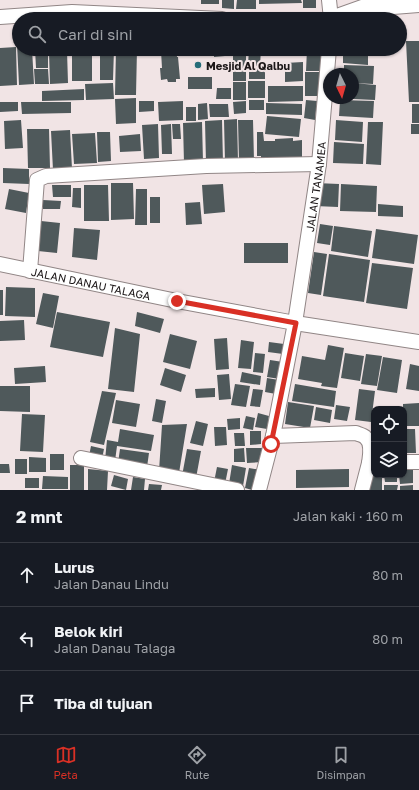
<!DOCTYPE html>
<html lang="id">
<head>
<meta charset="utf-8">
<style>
	body { margin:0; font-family:"Golos Text",sans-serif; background:#20242c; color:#f1f3f6 }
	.controls { position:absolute; right:12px; bottom:12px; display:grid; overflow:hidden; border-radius:8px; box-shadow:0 1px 3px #0004 }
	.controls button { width:36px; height:36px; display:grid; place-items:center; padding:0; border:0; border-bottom:1px solid #363941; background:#171b24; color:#f1f3f6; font:20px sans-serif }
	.compass { position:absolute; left:323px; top:68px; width:36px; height:36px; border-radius:50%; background:#171b24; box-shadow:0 1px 3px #0004; rotate:175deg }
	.stop { position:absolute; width:12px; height:12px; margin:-9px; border:3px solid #d93025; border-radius:50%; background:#fff }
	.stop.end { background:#d93025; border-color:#fff; box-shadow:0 1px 4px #0008 }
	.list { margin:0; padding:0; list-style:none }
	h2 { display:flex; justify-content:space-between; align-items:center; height:52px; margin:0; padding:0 16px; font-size:17px }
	h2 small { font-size:13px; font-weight:400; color:#9ea1a6 }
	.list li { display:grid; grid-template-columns:26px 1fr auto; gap:12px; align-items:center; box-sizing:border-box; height:64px; padding:0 16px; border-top:1px solid #363941 }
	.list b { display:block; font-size:15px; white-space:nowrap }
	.list p { margin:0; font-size:13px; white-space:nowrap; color:#9ea1a6 }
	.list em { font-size:13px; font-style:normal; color:#9ea1a6 }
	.icon { flex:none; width:22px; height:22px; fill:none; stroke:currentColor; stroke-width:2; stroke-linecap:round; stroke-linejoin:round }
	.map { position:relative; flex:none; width:419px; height:490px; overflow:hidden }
	.search { position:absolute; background:#171b24; box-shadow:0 1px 3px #0004; left:12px; right:12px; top:12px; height:44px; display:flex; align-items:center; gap:10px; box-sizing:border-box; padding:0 14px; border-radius:22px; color:#9ea1a6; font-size:15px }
	.sheet { height:244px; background:#171b24 }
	nav { display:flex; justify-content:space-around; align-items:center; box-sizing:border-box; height:56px; border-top:1px solid #363941; background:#171b24; font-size:11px; color:#9ea1a6 }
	nav a { display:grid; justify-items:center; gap:2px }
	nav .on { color:#d93025 }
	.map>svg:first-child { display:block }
</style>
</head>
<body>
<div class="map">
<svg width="419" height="490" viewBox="0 0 419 490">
	<rect width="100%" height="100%" fill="#f1e4e5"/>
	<path fill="#4f595b" d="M 201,0 L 219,0 L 219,4 L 201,4 Z
		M 222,0 L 234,0 L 234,9 L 222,8 Z
		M 237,0 L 256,0 L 256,9 L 236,9 Z
		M 259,0 L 301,0 L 302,3 L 259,4 Z
		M 303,0 L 316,0 L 316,8 L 303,8 Z
		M 406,41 L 419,41 L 419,102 L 409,102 Z
		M 17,44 L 19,44 L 19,49 L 32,49 L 34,84 L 19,85 Z
		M 16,47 L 17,85 L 0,86 L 0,48 Z
		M 35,49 L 48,49 L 48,68 L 36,68 Z
		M 72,49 L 92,49 L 92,81 L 72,81 Z
		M 100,49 L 114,49 L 113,80 L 100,80 Z
		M 116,49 L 137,49 L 136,95 L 115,95 Z
		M 168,49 L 176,49 L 177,57 L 178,57 L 180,79 L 176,79 L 176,82 L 168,82 L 167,79 L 161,80 L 160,68 L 162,68 L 161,51 L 168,50 Z
		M 214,49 L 225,49 L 225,56 L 214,57 Z
		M 233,49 L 247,49 L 247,53 L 233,53 Z
		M 249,49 L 261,49 L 260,66 L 248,65 Z
		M 307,49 L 324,49 L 324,71 L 306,71 Z
		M 343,49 L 368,49 L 368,65 L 343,63 Z
		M 67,51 L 68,83 L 50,84 L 49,52 Z
		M 233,55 L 246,55 L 246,68 L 233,68 Z
		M 303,62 L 303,81 L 285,82 L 285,63 Z
		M 344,65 L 374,66 L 373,84 L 353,83 L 353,74 L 344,74 Z
		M 249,68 L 265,68 L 265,79 L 249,79 Z
		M 34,69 L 48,69 L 49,84 L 35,84 Z
		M 233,70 L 246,70 L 246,81 L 233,81 Z
		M 305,72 L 320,72 L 320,96 L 305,96 Z
		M 188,77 L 212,77 L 212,89 L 188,89 Z
		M 248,81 L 265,81 L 265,98 L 248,98 Z
		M 233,82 L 246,82 L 246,100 L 233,100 Z
		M 113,83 L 114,99 L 86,100 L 85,84 Z
		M 353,83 L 376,85 L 375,100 L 353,99 Z
		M 268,86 L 303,86 L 303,101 L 268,102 Z
		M 217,88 L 231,88 L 231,99 L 216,99 Z
		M 84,89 L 84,100 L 42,101 L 42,91 Z
		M 136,98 L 136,123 L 116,124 L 115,99 Z
		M 249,100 L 264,100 L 264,110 L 249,110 Z
		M 306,100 L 317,101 L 315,120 L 304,118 Z
		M 340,100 L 374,101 L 373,118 L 339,116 Z
		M 139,101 L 154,101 L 154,111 L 139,112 Z
		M 183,101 L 183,120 L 159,121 L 158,102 Z
		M 246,101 L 246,113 L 234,114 L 233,102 Z
		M 0,102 L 18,102 L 18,111 L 0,112 Z
		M 21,102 L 71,102 L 71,113 L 22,114 Z
		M 207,103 L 208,119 L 198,120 L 198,104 Z
		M 266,103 L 302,104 L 302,115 L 266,114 Z
		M 209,104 L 228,104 L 229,117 L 210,117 Z
		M 412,104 L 419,104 L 419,123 L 412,123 Z
		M 186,107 L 196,107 L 196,121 L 186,121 Z
		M 267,116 L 301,119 L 299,137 L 265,134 Z
		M 237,119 L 238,161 L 225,162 L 224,120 Z
		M 21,120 L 23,148 L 5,149 L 4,121 Z
		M 222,120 L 223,163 L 206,163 L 205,121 Z
		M 238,120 L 253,120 L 254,161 L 239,161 Z
		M 336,120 L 363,122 L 362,142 L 335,140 Z
		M 202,122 L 203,162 L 184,163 L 183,123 Z
		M 368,122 L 383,122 L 381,165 L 366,164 Z
		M 158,124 L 159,158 L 144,159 L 142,125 Z
		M 171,124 L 172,154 L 162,154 L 161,125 Z
		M 172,124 L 180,124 L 181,139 L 173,139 Z
		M 411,124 L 419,124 L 419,134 L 411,134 Z
		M 27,129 L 49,129 L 50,168 L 28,168 Z
		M 70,130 L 72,169 L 53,170 L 51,131 Z
		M 97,132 L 110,132 L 111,161 L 98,162 Z
		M 257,132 L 263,132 L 264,141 L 275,141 L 275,139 L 293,138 L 293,141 L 302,140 L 302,157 L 261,158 L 261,156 L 257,156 Z
		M 95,133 L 97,163 L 74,164 L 72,134 Z
		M 140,134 L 141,151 L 120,152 L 119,136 Z
		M 334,142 L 364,144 L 363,164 L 333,163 Z
		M 3,168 L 29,169 L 29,184 L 3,183 Z
		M 111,183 L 133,183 L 134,219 L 111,220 Z
		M 316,183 L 339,184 L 338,207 L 315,206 Z
		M 223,184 L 225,212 L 204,214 L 202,185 Z
		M 341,184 L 377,186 L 376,212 L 340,211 Z
		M 52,185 L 71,185 L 71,197 L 53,197 Z
		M 84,185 L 108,185 L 109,221 L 84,221 Z
		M 73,188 L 81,188 L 81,208 L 72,207 Z
		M 9,189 L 29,193 L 26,213 L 5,209 Z
		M 136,189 L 147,189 L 147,225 L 135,225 Z
		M 150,197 L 160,197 L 160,223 L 150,223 Z
		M 43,200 L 61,201 L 60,209 L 43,209 Z
		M 200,202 L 202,224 L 186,225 L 185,203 Z
		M 378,204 L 403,206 L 403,217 L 378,216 Z
		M 41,221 L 60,223 L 57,253 L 38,251 Z
		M 320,224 L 333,226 L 330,245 L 317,243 Z
		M 334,226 L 372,231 L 368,257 L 331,251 Z
		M 74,228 L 100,230 L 97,260 L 72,257 Z
		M 376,229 L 418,235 L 414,264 L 372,258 Z
		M 244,243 L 288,243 L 288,263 L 244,263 Z
		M 314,252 L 327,254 L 321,295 L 308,293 Z
		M 329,254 L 370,260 L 364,302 L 323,296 Z
		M 372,263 L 413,268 L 407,309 L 366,303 Z
		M 6,287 L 35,288 L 35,317 L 5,316 Z
		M 0,290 L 3,290 L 3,315 L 0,315 Z
		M 43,293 L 59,296 L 53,328 L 36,324 Z
		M 57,312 L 110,322 L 103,357 L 50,347 Z
		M 137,312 L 164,319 L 160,333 L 135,326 Z
		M 24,320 L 25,340 L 0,341 L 0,321 Z
		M 115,328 L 140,334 L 134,392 L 108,389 Z
		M 170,334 L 197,341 L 190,369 L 163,362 Z
		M 227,338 L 229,369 L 216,370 L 214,339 Z
		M 241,340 L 254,342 L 251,369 L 238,368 Z
		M 269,342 L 284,344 L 283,354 L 268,352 Z
		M 328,345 L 344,348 L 337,388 L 321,386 L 322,383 L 298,379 L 302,356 L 325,360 Z
		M 255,353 L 265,354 L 263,373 L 253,372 Z
		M 345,353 L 364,356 L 360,381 L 341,378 Z
		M 366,354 L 382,356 L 377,386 L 361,384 Z
		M 383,357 L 402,360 L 397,393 L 377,390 Z
		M 270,360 L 283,362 L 280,379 L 267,377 Z
		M 410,364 L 419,366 L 419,391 L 406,389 Z
		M 45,366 L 46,382 L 15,384 L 14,368 Z
		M 165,368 L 186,375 L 181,392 L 160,385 Z
		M 242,372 L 261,376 L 260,385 L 240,382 Z
		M 229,374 L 231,399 L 219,400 L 217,375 Z
		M 267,378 L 279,380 L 276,394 L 265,392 Z
		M 235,384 L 250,386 L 246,407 L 231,405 Z
		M 295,384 L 336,391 L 334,407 L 292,401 Z
		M 0,386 L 30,386 L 30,412 L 0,411 Z
		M 215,388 L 215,397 L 196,398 L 195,389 Z
		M 253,389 L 263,390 L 260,407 L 250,406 Z
		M 359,389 L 375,391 L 371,422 L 355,420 Z
		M 102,391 L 116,393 L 104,445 L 90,442 Z
		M 156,399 L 166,401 L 162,423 L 152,421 Z
		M 116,400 L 140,404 L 136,427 L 112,423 Z
		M 288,402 L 314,406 L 310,428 L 285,424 Z
		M 419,403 L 419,426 L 404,426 L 404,409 L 403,409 L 403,404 Z
		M 336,405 L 350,407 L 347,421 L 334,419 Z
		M 316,407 L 332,410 L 330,423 L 314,420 Z
		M 258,413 L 269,416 L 267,429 L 255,427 Z
		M 22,414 L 45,415 L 43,452 L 20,451 Z
		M 246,416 L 255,418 L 253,430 L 243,428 Z
		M 240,418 L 240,429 L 228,430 L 227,419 Z
		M 196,421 L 208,424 L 203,446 L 190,443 Z
		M 187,424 L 179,473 L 159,471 L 162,425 Z
		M 214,427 L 226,427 L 227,445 L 215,446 Z
		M 120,429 L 154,435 L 151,451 L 117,446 L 115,461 L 105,460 L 107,440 L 118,442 Z
		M 405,429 L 415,429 L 416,453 L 406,453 Z
		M 250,431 L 261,431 L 261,444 L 250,445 Z
		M 234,433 L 244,433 L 245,446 L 235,446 Z
		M 91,446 L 104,449 L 102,459 L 89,456 Z
		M 244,448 L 245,462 L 234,462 L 234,449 Z
		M 246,448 L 262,448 L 263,462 L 247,463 Z
		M 120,449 L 149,453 L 147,467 L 118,463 Z
		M 187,449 L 201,451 L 196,478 L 182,476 Z
		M 50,454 L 64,454 L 64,470 L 50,470 Z
		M 29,457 L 46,458 L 46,472 L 29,472 Z
		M 15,459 L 27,459 L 27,474 L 15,474 Z
		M 0,464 L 9,464 L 10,473 L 0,473 Z
		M 70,465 L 84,465 L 84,490 L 70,490 Z
		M 232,465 L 246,468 L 243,486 L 229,484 Z
		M 217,467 L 228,469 L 225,484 L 214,482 Z
		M 249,468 L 261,470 L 252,490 L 245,488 Z
		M 88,469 L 108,471 L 107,490 L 88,490 Z
		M 349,469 L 349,487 L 296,488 L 296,470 Z
		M 404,469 L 413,469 L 413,483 L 400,484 L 399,475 L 404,475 Z
		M 369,473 L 374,473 L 374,475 L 382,475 L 382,490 L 370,490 Z
		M 114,475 L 128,479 L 126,490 L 111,486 Z
		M 384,475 L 397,475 L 397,482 L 385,482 Z
		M 43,476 L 68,477 L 68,489 L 42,489 Z
		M 133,477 L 145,479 L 144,490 L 131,490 Z
		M 25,478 L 39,478 L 39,488 L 25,488 Z
		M 149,484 L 162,485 L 161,490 L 148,490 Z
		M 384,485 L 398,485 L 397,490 L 384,490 Z
		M 413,485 L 413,490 L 400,490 L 400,486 Z"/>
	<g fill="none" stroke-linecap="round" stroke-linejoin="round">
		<defs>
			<g id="minor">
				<path d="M 329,0 L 331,19"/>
				<path d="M 0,17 L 72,12 L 222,19"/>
				<path d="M 331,18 L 365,6 L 393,7 L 419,5"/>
				<path id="s1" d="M 0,264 L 177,301 L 295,323 L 419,342"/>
				<path d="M 30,271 L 37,180 L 46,176 L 206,166 L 319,164"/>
				<path d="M 273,436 L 356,433 C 358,434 363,435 365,437 C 373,443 370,455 369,463"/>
				<path d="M 81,458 L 237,490"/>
				<path d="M 404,462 L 419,462"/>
				<path id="s2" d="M 259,490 L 273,436 L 295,323 L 319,164 L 329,49"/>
				<path d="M 362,490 L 369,463 L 374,463"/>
			</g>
		</defs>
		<use href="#minor" stroke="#918686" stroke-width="16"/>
		<use href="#minor" stroke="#fff" stroke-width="14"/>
	</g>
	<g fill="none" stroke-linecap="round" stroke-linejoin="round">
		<path stroke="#d93025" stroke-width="5" d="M 177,301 L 296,323 L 271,444"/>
	</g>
	<circle fill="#256d79" stroke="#f1e4e5" stroke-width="1.5" cx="198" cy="65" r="4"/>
	<g text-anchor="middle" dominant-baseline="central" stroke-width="4" stroke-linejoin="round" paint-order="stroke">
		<g font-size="11" font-weight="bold" fill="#1c1718" stroke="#f1e4e5" text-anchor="start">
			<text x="206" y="65">Mesjid Al Qalbu</text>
		</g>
		<g font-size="11" fill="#1c1718" stroke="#f1e4e5">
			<text stroke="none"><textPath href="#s2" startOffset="309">JALAN TANAMEA</textPath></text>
			<text stroke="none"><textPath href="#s1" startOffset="93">JALAN DANAU TALAGA</textPath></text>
		</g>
	</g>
</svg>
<div class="controls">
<button><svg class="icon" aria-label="locate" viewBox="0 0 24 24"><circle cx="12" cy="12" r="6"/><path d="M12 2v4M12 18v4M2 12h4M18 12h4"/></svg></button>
<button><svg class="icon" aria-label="layers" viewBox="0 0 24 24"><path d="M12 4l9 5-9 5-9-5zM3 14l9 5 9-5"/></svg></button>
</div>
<svg class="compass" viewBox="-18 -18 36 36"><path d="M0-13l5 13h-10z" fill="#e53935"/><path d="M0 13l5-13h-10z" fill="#9ea1a6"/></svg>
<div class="stop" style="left:271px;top:444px"></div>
<div class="stop end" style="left:177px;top:301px"></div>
<div class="search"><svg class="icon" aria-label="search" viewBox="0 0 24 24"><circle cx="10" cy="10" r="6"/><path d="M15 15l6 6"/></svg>Cari di sini</div>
</div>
<section class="sheet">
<h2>2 mnt<small>Jalan kaki · 160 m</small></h2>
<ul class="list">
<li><svg class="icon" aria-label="ahead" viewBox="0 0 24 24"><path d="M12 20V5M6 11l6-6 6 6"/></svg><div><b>Lurus</b><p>Jalan Danau Lindu</p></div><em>80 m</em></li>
<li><svg class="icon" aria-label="left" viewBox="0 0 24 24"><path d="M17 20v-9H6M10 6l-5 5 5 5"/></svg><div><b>Belok kiri</b><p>Jalan Danau Talaga</p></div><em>80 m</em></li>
<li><svg class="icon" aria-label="arrive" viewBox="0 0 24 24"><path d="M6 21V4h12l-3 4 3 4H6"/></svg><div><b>Tiba di tujuan</b></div></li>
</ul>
</section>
<nav>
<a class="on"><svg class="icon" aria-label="map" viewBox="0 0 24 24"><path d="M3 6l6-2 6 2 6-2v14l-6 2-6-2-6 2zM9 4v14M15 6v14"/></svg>Peta</a>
<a><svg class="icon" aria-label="directions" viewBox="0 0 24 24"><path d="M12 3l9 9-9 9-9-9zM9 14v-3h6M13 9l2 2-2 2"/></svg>Rute</a>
<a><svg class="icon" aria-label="saved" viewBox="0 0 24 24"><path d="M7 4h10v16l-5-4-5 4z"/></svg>Disimpan</a>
</nav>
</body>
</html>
